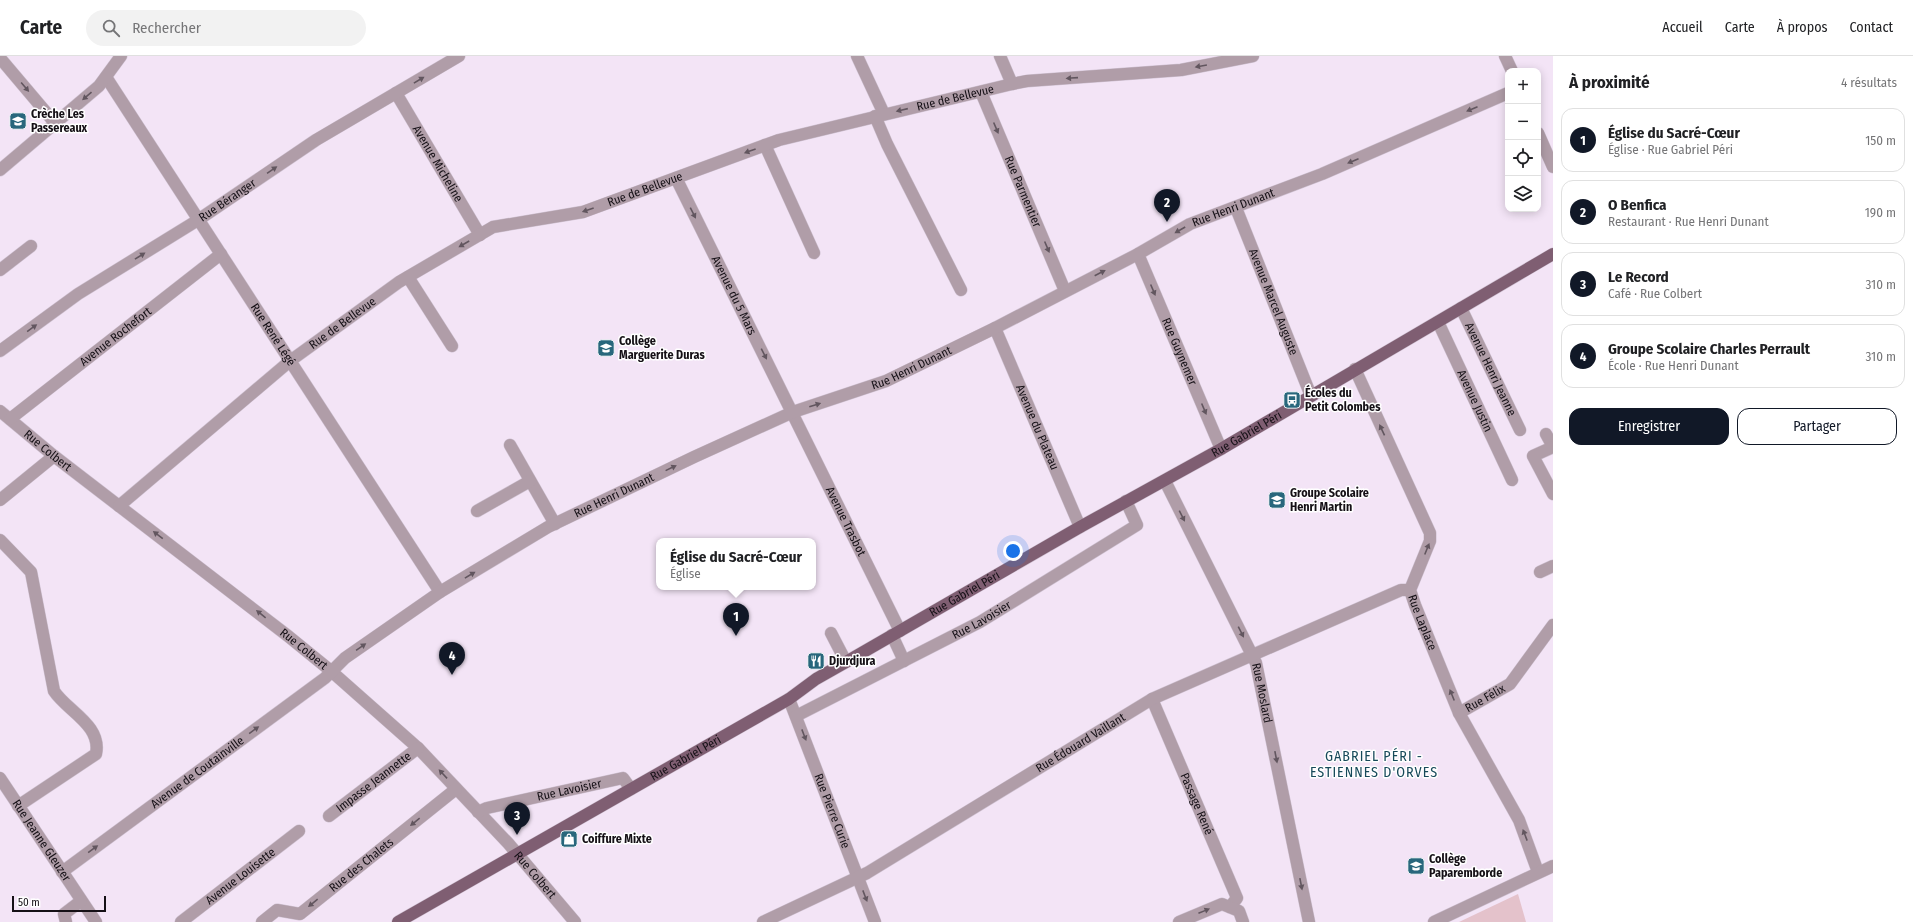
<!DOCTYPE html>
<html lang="fr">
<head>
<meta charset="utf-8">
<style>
	body { margin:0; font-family:"Fira Sans Condensed",sans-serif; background:#f2f2f2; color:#202124 }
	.controls { position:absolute; right:12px; top:12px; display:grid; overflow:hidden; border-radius:8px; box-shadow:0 2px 10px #0003 }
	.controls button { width:36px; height:36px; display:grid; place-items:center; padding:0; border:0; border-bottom:1px solid #e0e0e0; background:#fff; color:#202124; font:20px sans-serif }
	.scale { position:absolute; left:12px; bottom:10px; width:94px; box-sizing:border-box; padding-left:4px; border:2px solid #151016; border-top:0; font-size:11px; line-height:14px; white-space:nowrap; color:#151016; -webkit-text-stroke:3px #fff; paint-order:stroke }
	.you { position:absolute; left:1013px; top:495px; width:14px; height:14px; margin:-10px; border:3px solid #fff; border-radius:50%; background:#1a73e8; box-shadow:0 0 0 6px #1a73e833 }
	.badge { display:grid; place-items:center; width:26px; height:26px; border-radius:50%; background:#111827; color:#fff; font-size:13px; font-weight:700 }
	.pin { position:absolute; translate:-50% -33px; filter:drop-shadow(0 1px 2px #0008) }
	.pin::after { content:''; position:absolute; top:21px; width:14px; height:12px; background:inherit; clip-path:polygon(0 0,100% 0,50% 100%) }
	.popup { position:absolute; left:656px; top:482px; width:160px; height:52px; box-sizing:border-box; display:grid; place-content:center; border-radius:8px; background:#fff; filter:drop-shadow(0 1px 3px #0005); font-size:13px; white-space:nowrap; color:#757577 }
	.popup b { font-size:15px; color:#202124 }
	.popup::after { content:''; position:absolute; left:50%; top:100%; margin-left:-8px; border:8px solid transparent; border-top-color:#fff }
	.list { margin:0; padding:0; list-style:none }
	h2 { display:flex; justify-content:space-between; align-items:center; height:52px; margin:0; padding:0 16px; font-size:17px }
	h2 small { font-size:13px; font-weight:400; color:#757577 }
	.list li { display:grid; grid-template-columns:26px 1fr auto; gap:12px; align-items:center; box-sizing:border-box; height:64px; margin:0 8px 8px; padding:0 8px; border:1px solid #e0e0e0; border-radius:12px }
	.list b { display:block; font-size:15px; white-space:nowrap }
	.list p { margin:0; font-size:13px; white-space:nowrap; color:#757577 }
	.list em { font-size:13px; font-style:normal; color:#757577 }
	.actions { display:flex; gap:8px; padding:12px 16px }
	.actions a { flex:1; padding:9px 0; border:1px solid #111827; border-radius:12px; text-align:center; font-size:14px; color:#111827 }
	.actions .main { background:#111827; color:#fff }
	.icon { flex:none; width:22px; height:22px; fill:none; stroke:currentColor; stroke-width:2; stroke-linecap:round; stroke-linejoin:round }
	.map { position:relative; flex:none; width:1553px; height:866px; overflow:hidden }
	header { display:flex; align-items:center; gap:24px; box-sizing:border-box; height:56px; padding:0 20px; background:#fff; border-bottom:1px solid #e0e0e0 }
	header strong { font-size:19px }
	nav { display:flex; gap:22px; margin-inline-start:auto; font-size:14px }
	.search { width:280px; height:36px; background:#f2f2f2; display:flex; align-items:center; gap:10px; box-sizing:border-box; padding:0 14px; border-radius:22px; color:#757577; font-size:15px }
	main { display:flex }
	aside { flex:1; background:#fff }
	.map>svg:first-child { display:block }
</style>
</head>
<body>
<header>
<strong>Carte</strong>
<div class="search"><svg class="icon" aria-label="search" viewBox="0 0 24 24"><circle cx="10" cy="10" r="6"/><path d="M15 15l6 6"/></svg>Rechercher</div>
<nav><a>Accueil</a><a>Carte</a><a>À propos</a><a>Contact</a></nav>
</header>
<main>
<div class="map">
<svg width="1553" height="866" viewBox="0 0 1553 866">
	<rect width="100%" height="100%" fill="#f3e4f6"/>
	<path fill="#e4c2cb" d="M 1518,838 L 1526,866 L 1459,866 Z"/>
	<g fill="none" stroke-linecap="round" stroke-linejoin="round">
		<defs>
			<g id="minor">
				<path d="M 857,0 L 884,58"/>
				<path d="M 1000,0 L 1012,28"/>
				<path d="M 1505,0 L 1512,15"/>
				<path d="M 0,2 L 55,67"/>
				<path id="s1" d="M 106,21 L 440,536"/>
				<path id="s2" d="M 981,36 L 1065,235"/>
				<path id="s3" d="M 396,37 L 480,179"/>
				<path d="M 875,60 L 887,88 L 961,234"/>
				<path d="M 1538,77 L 1553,111"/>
				<path d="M 765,89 L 814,197"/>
				<path d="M 0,114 L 99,30 L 121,0"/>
				<path id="s4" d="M 676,122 L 900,575"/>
				<path id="s5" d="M 1236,152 L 1311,340"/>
				<path id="s6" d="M 1138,198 L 1221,393"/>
				<path d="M 0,214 L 31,190"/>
				<path d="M 408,221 L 452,290"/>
				<path id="s7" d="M 1461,252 L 1520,374"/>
				<path id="s8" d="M 1438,266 L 1512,424"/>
				<path id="s9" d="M 995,272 L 1080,471"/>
				<path id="s10" d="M 0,295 L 78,238 L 198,164 L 316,84 L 459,0"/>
				<path id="s11" d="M 1355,313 L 1430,477 L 1430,485 L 1410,534 L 1415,549 L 1459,657 L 1519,764 L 1538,816"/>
				<path id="s12" d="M 0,355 L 54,400 L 288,580 L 331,615 L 418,692 L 508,787 L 575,866"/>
				<path id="s13" d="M 10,363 L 221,198"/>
				<path d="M 1546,378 L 1553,391"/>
				<path d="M 510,389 L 555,468"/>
				<path d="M 1553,391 L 1533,400 L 1553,438"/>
				<path id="s14" d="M 1165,425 L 1256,607 L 1309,866"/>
				<path d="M 0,444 L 54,400"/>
				<path id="s15" d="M 119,450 L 290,305 L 399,226 L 493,171 L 583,156 L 779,84 L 1012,28 L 1027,25 L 1181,14 L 1253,0"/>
				<path d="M 477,455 L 530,425"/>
				<path d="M 0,484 L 31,516 L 54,635 C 67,655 102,669 96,698 L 18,750"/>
				<path d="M 1540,516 L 1553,510"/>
				<path d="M 831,577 L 846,606"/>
				<path d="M 892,579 L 904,605"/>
				<path id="s16" d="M 789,643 L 875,866"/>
				<path id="s17" d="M 1152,643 L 1237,842 L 1230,851"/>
				<path id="s18" d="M 1459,657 L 1510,628 L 1553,569"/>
				<path id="s19" d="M 796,660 L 980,566 L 1137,469 L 1126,445"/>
				<path id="s20" d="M 0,722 L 96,866"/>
				<path id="s21" d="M 478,756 L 487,752 L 623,722 L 631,733"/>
				<path id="s22" d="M 329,760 L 418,692"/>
				<path id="s23" d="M 62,816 L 325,622 L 345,602 L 440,536 L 548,471 L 694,401 L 793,356 L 886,325 L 995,272 L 1138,198 L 1190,168 L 1322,118 L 1508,37"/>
				<path d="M 66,866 L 64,858 L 81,845"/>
				<path id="s24" d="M 181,866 L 299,775"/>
				<path id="s25" d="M 262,866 L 277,854 L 300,858 L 456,733"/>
				<path id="s26" d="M 763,866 L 867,817 L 1152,643 L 1401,534 L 1410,534"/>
				<path d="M 1179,866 L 1222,848 L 1239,855 L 1243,866"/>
				<path d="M 1434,866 L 1553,810"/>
			</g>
			<g id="major">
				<path id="s27" d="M 398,866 L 789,643 L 816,623 L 846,606 L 1080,471 L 1221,393 L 1553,198"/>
			</g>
		</defs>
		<use href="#minor" stroke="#cfc2d2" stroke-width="13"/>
		<use href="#major" stroke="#cfc2d2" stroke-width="13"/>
		<use href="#minor" stroke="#b09da8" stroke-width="12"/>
		<use href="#major" stroke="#7f5e72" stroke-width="12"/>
	</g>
	<defs><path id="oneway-solid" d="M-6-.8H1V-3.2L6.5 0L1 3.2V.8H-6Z"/></defs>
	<g fill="#62565f">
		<use href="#oneway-solid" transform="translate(1201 10) rotate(170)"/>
		<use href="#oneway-solid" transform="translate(1072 22) rotate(176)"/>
		<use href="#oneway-solid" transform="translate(419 24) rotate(-31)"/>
		<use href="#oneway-solid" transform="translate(25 31) rotate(50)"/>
		<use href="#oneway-solid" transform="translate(87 40) rotate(139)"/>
		<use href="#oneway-solid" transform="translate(1472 53) rotate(157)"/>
		<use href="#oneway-solid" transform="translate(902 54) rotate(167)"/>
		<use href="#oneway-solid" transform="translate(996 72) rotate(67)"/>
		<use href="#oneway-solid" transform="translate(750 95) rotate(160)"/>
		<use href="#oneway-solid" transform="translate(1353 105) rotate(157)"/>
		<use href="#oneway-solid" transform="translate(272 114) rotate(-34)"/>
		<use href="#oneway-solid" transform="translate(588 154) rotate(161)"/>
		<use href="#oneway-solid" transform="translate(693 157) rotate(63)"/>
		<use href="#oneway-solid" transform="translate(1180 174) rotate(150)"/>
		<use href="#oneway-solid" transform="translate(464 188) rotate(150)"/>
		<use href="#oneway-solid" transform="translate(1047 191) rotate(67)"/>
		<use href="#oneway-solid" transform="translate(140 200) rotate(-32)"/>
		<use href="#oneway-solid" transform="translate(1100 217) rotate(-27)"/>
		<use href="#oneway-solid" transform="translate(1153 234) rotate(67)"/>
		<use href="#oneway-solid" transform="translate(32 272) rotate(-36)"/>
		<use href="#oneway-solid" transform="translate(764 298) rotate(63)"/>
		<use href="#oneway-solid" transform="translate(815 349) rotate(-18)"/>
		<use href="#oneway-solid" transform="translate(1204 353) rotate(67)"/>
		<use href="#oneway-solid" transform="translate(1382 374) rotate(-115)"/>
		<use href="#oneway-solid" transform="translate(671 412) rotate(-26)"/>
		<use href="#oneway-solid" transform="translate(1182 460) rotate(63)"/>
		<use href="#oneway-solid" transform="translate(158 479) rotate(-143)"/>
		<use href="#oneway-solid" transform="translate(1427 493) rotate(-68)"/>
		<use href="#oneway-solid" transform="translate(470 519) rotate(-31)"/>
		<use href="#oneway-solid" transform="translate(261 558) rotate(-141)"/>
		<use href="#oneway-solid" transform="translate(1241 576) rotate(63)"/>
		<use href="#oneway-solid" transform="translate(361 591) rotate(-35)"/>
		<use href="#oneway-solid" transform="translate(1452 639) rotate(-112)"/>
		<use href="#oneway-solid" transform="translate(254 674) rotate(-36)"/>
		<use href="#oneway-solid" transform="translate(804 679) rotate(69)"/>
		<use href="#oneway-solid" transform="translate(1276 701) rotate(79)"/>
		<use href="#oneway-solid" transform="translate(443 718) rotate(-133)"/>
		<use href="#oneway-solid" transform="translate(415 766) rotate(141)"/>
		<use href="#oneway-solid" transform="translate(1525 779) rotate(-111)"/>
		<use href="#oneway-solid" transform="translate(93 793) rotate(-36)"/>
		<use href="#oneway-solid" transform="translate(1301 828) rotate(79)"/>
		<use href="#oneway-solid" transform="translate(865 840) rotate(69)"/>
		<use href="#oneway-solid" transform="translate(313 847) rotate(141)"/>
		<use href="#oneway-solid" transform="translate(1204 855) rotate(-22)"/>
	</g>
	<defs>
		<symbol id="school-square" viewBox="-11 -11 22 22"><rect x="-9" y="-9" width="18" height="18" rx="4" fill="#28677c" stroke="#fff"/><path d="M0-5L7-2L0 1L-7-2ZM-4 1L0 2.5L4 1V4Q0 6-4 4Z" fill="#fff"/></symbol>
		<symbol id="bus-square" viewBox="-11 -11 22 22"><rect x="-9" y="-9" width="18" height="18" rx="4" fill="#28677c" stroke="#fff"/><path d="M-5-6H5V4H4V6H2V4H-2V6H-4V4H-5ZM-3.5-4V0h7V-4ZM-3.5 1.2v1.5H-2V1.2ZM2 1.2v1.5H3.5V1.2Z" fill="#fff"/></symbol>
		<symbol id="restaurant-square" viewBox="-11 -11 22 22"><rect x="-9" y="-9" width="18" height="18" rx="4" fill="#28677c" stroke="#fff"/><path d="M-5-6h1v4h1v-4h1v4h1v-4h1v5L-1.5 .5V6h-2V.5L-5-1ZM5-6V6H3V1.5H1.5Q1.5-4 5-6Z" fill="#fff"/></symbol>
		<symbol id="shop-square" viewBox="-11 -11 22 22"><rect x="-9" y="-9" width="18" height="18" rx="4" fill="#28677c" stroke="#fff"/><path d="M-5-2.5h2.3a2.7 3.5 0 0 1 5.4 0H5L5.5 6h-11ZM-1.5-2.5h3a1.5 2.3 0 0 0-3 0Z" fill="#fff"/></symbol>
	</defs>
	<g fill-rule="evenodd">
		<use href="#school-square" x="8" y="55" width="20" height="20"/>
		<use href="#school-square" x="596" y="282" width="20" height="20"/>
		<use href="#bus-square" x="1282" y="334" width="20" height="20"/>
		<use href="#school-square" x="1267" y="434" width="20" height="20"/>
		<use href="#restaurant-square" x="806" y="595" width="20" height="20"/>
		<use href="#shop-square" x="559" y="773" width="20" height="20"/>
		<use href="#school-square" x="1406" y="800" width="20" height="20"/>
	</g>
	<g text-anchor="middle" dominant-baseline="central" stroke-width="3" stroke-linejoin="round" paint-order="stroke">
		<g font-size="12" fill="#151016" stroke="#fff">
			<text stroke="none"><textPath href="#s15" startOffset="949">Rue de Bellevue</textPath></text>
			<text stroke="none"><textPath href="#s3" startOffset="82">Avenue Micheline</textPath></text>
			<text stroke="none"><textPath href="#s15" startOffset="625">Rue de Bellevue</textPath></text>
			<text stroke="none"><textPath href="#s2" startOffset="108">Rue Parmentier</textPath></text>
			<text stroke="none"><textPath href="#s10" startOffset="273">Rue Béranger</textPath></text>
			<text stroke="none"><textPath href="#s23" startOffset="1354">Rue Henri Dunant</textPath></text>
			<text stroke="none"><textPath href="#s4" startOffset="131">Avenue du 5 Mars</textPath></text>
			<text stroke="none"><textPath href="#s5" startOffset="101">Avenue Marcel Auguste</textPath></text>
			<text stroke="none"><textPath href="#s15" startOffset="289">Rue de Bellevue</textPath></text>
			<text stroke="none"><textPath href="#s1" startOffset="307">Rue René Légé</textPath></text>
			<text stroke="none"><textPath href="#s13" startOffset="134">Avenue Rochefort</textPath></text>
			<text stroke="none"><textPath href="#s6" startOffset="106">Rue Guynemer</textPath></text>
			<text stroke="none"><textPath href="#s23" startOffset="994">Rue Henri Dunant</textPath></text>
			<text stroke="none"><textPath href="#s7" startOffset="68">Avenue Henri Jeanne</textPath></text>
			<text stroke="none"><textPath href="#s8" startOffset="87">Avenue Justin</textPath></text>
			<text stroke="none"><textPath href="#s9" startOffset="108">Avenue du Plateau</textPath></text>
			<text stroke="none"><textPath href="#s27" startOffset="979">Rue Gabriel Péri</textPath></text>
			<text stroke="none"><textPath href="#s12" startOffset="62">Rue Colbert</textPath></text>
			<text stroke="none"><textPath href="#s23" startOffset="670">Rue Henri Dunant</textPath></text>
			<text stroke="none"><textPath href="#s4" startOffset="383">Avenue Trasbot</textPath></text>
			<text stroke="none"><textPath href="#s27" startOffset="655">Rue Gabriel Péri</textPath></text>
			<text stroke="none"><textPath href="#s19" startOffset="209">Rue Lavoisier</textPath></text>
			<text stroke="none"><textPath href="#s11" startOffset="276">Rue Laplace</textPath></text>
			<text stroke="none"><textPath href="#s12" startOffset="386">Rue Colbert</textPath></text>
			<text stroke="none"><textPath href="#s14" startOffset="234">Rue Moslard</textPath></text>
			<text stroke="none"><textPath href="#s18" startOffset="30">Rue Félix</textPath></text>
			<text stroke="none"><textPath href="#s26" startOffset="365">Rue Édouard Vaillant</textPath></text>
			<text stroke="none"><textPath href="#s27" startOffset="331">Rue Gabriel Péri</textPath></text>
			<text stroke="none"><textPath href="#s23" startOffset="168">Avenue de Coutainville</textPath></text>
			<text stroke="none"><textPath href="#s22" startOffset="56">Impasse Jeannette</textPath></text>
			<text stroke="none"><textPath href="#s21" startOffset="94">Rue Lavoisier</textPath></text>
			<text stroke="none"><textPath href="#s17" startOffset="114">Passage René</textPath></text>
			<text stroke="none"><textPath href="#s16" startOffset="120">Rue Pierre Curie</textPath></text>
			<text stroke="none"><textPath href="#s20" startOffset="75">Rue Jeanne Gleuzer</textPath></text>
			<text stroke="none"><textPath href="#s25" startOffset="121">Rue des Chalets</textPath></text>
			<text stroke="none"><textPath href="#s12" startOffset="710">Rue Colbert</textPath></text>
			<text stroke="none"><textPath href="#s24" startOffset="75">Avenue Louisette</textPath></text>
		</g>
		<g font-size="12" font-weight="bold" fill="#151016" stroke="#fff" text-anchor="start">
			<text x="31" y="58">Crèche Les<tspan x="31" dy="14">Passereaux</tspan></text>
			<text x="619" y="285">Collège<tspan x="619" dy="14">Marguerite Duras</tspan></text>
			<text x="1305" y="337">Écoles du<tspan x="1305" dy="14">Petit Colombes</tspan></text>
			<text x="1290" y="437">Groupe Scolaire<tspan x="1290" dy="14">Henri Martin</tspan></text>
			<text x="829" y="605">Djurdjura</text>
			<text x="582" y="783">Coiffure Mixte</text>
			<text x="1429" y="803">Collège<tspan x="1429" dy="14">Paparemborde</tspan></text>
		</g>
		<g font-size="14" letter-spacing="1" fill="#17495a" stroke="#fff">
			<text x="1374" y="700">GABRIEL PÉRI -<tspan x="1374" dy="16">ESTIENNES D'ORVES</tspan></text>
		</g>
	</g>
</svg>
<div class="controls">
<button>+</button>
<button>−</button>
<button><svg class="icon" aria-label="locate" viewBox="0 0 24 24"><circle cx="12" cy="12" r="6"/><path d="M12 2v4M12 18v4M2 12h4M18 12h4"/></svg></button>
<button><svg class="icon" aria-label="layers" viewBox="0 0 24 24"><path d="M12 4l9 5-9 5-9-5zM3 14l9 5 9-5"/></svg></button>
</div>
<div class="scale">50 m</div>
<div class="you"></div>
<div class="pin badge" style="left:736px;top:580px">1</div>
<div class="popup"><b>Église du Sacré-Cœur</b>Église</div>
<div class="pin badge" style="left:1167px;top:166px">2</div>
<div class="pin badge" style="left:517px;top:779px">3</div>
<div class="pin badge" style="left:452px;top:619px">4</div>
</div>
<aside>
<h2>À proximité<small>4 résultats</small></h2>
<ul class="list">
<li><span class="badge">1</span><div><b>Église du Sacré-Cœur</b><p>Église · Rue Gabriel Péri</p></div><em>150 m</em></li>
<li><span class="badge">2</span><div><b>O Benfica</b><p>Restaurant · Rue Henri Dunant</p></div><em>190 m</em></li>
<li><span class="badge">3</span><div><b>Le Record</b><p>Café · Rue Colbert</p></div><em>310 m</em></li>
<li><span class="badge">4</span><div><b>Groupe Scolaire Charles Perrault</b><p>École · Rue Henri Dunant</p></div><em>310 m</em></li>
</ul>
<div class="actions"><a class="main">Enregistrer</a><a>Partager</a></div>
</aside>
</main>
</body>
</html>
